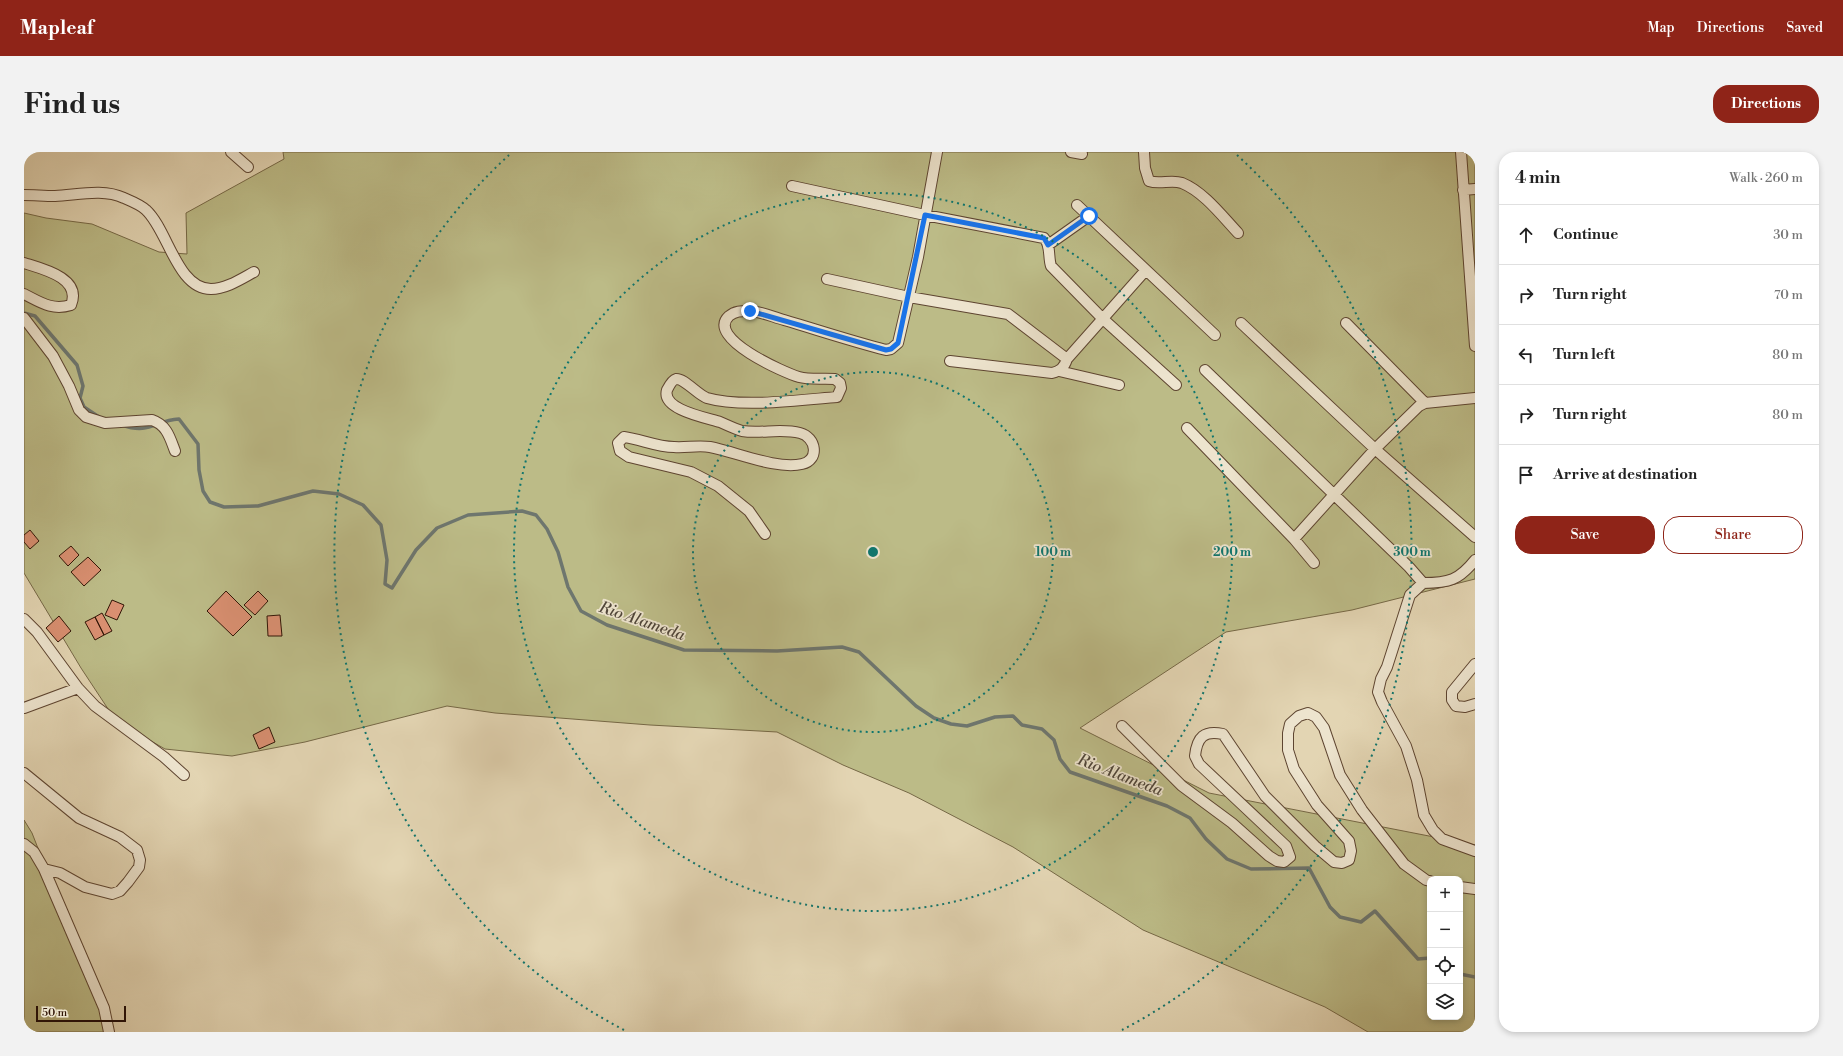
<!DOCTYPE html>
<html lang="en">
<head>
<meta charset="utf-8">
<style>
	body { margin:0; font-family:"Libre Bodoni",serif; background:#f2f2f2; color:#222 }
	.controls { position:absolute; right:12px; bottom:12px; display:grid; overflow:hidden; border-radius:8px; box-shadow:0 2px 6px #0003 }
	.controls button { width:36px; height:36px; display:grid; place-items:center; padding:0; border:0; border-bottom:1px solid #e0e0e0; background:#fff; color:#222; font:20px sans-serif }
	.scale { position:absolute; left:12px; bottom:10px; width:90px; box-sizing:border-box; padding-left:4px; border:2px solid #311506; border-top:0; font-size:11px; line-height:14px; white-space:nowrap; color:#311506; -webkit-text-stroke:3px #ede4ce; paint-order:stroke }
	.stop { position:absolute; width:12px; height:12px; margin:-9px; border:3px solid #1a73e8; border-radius:50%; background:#fff }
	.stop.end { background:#1a73e8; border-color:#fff; box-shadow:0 1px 4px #0008 }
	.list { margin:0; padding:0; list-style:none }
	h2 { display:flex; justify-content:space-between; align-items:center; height:52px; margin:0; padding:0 16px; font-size:17px }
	h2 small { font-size:13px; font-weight:400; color:#767676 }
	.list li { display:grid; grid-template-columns:26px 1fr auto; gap:12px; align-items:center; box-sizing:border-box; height:60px; padding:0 16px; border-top:1px solid #e0e0e0 }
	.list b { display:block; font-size:15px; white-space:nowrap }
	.list em { font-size:13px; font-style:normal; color:#767676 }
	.actions { display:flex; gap:8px; padding:12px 16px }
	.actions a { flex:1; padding:9px 0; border:1px solid #8f2418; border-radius:16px; text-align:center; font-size:14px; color:#8f2418 }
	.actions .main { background:#8f2418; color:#fff }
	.icon { flex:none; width:22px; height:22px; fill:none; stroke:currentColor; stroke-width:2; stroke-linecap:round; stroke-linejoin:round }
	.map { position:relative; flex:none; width:1451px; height:880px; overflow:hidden; border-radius:16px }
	header { display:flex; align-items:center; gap:24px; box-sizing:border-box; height:56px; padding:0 20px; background:#8f2418; color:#fff }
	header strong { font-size:19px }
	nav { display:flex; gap:22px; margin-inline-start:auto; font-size:14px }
	.intro { display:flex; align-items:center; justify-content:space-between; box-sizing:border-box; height:96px; padding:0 24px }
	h1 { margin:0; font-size:28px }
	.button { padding:10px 18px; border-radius:16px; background:#8f2418; color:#fff; font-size:14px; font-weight:700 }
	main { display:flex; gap:24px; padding:0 24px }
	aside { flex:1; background:#fff; border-radius:16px; box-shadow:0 2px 6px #0003 }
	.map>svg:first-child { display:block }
</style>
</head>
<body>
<header>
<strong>Mapleaf</strong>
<nav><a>Map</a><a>Directions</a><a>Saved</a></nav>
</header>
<div class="intro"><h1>Find us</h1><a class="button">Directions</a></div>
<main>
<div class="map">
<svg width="1451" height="880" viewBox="0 0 1451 880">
	<rect width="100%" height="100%" fill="#e3d5b3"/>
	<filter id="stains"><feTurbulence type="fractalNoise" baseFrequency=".005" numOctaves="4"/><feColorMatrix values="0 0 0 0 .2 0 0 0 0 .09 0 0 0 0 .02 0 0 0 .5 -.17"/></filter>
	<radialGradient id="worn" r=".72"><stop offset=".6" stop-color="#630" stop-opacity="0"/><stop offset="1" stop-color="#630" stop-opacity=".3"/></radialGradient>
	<path fill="#bcbb87" stroke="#766846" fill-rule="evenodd" d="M 259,0 L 1451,0 L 1451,427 L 1328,458 L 1202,480 L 1056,576 L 1185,641 L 1451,693 L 1451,880 L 1344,880 L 1301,855 L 1119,778 L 989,695 L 885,641 L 819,613 L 753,580 L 626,573 L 471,561 L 423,554 L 281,590 L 208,604 L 141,597 L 92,569 L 57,516 L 0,421 L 0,61 L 22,66 L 68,72 L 135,100 L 163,102 L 162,61 L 260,7 ZM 1406,727 L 1436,727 L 1436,865 L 1406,865 Z
		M 0,668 L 8,681 L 86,880 L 0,880 Z"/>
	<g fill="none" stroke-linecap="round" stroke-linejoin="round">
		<path stroke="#6e766e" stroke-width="3.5" d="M 0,161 L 11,164 L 53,213 L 59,234 L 56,246 L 60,255 L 75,265
			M 98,273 C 126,283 131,268 155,267 L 174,292 L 175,318 L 179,339 L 186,350 L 200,355 L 234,354 L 289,339 L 315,342 L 339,353 L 357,373 L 363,408 L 361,432 L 368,436 L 392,398 L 413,376 L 444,363 L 498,359 L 512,363 L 523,377 L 534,400 L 544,435 L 557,459 L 583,473 L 660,498 L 753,499 L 818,495 L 835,500 L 892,554 L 910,566 L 927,572 L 943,574 L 971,565 L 989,564 L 998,573 L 1018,577 L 1030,588 L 1036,607 L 1046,620 L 1143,654 L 1166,666 L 1182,687 L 1203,707 L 1227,717 L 1285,716 L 1306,755 L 1316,765 L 1337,770 L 1351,759 L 1394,807 L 1406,806
			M 1436,822 L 1451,825"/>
	</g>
	<path fill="#da9072" stroke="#311506" d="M 6,378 L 15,389 L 6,397 L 0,390 L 0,383 Z
		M 47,394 L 55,403 L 44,414 L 35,404 Z
		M 64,405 L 77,418 L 60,434 L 47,420 Z
		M 202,439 L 228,465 L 209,484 L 183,459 Z
		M 234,439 L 244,449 L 231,463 L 220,453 Z
		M 88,448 L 100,453 L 93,468 L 81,463 Z
		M 78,461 L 88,479 L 80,483 L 71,465 Z
		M 256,463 L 258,484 L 244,484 L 243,464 Z
		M 35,464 L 47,479 L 34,490 L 22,476 Z
		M 71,465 L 80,483 L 71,488 L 61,470 Z
		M 245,575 L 251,590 L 235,597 L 229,583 Z"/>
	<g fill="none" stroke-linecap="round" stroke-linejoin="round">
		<defs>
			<path id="street" d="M 207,0 L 224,15
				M 1047,0 L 1058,2
				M 1120,0 L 1121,16 L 1125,29 C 1136,33 1147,27 1158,31 C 1180,40 1198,64 1214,81
				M 1437,0 L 1451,194
				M 768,34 L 901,63 L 1020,86 C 1027,93 1024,105 1027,114 L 1078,166 L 1152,233
				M 1439,38 L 1451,37
				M 0,43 C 10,43 20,44 31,44 C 53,43 79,36 100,46 C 107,49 117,53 122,58 C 144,78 153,137 187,137 C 202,137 217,127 230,120
				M 1053,53 L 1191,183
				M 1024,93 L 1065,64
				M 0,111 C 19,117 58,126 47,153 C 28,159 16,150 0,142
				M 803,127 L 885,145 L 984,162 L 1043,207 L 1121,119
				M 0,166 L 29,204 L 45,234 L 55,258 L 62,265 L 81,271 L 128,268 C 143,273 146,286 151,299
				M 1217,171 L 1351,297 L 1451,385
				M 1322,171 L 1401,251
				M 926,209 L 1028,221 C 1036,219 1040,216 1043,207
				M 1181,218 L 1385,415 L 1399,431
				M 1035,219 L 1095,233
				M 1163,276 L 1270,387
				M 741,382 L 725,359 L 694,334 L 667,320 L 605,305 L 596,299 L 594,291 L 600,285 C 616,287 633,295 650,295 C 662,296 674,293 686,295 C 712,300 753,318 778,312 C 796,308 792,285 776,281 C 757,276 737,282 718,279 C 711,277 703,273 696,270 C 684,266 637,258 643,238 C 645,234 648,228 652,227 C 660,226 674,243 683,246 C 717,256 777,248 813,245 L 817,236 L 816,231 L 811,227 C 800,226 786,228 775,225 C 761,221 681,186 705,164 C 711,159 717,159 725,159 C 736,159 749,165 760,168 C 794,178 827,189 862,198 L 867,197 L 874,191 L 894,105 L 913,0
				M 1451,408 C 1435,428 1425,431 1399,431 L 1386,443 L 1363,515 L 1357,527 L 1354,540 L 1358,550 L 1382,594 L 1393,628 L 1400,663 L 1409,678 L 1418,687 L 1451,699
				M 1290,411 L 1270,387 L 1351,297 L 1395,254 L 1401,251 L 1451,246
				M 0,467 L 13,480 L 54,536 L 71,554 L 140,605 L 160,623
				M 1451,512 L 1428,540 L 1428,548 L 1432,554 L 1441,555 L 1451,552
				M 0,556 L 54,536
				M 1098,574 L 1158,634 L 1208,671 L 1245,704 L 1253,709 L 1260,710 L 1266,705 L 1262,694 L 1175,612 L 1171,604 C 1173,585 1180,578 1199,582 L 1241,644 L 1291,694 L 1310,710 L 1318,711 L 1325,708 L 1327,699 L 1325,689 L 1293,653 L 1270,617 L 1264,598 L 1264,581 L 1266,572 L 1275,564 L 1284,561 L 1292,565 L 1300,576 L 1316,623 L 1338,658 L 1380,712 L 1402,728 L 1406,729
				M 0,621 L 55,666 L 96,685 L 113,698 L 116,708 L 115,715 L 104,730 L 96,739 L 88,742 L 61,735 L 36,721 L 20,717
				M 0,692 L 10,700 L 20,717 L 80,856 L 85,880
				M 1436,735 L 1451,737"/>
		</defs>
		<use href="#street" stroke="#5e4531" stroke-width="12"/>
		<use href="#street" stroke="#ede4ce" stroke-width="10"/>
	</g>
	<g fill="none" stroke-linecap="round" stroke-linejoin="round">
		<path stroke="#1a73e8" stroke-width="5" d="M 726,159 L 862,198 L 867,197 L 874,191 L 901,63 L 1020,86 L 1024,93 L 1065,64"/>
	</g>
	<g fill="none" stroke="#0f766e" stroke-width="2" stroke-dasharray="2 4">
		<circle cx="849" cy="400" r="180"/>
		<circle cx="849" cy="400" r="359"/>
		<path d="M600 878A539 539 0 0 1 485 3M1213 3A539 539 0 0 1 1098 878"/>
	</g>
	<g text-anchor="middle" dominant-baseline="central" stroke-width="3.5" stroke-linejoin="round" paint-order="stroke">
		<g font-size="16" font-style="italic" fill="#50463a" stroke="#ede4ce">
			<text transform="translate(618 469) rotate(19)">Rio Alameda</text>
			<text transform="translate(1096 623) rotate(21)">Rio Alameda</text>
		</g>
	</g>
	<circle cx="849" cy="400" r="6" fill="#0f766e" stroke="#ede4ce" stroke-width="2"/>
	<g font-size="12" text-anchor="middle" font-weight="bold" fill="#0f766e" stroke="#ede4ce" stroke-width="3.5" stroke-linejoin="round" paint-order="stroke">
		<text x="1029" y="404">100 m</text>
		<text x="1208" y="404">200 m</text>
		<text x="1388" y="404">300 m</text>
	</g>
	<rect width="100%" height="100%" filter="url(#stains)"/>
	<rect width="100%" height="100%" fill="url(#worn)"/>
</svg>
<div class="controls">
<button>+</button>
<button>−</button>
<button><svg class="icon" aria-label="locate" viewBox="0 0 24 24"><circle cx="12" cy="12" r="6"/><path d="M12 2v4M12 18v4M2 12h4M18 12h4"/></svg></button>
<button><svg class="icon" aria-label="layers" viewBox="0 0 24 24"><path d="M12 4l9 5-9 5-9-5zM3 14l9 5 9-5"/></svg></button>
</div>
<div class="scale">50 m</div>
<div class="stop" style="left:1065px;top:64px"></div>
<div class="stop end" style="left:726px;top:159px"></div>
</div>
<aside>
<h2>4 min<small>Walk · 260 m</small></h2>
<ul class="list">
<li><svg class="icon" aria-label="ahead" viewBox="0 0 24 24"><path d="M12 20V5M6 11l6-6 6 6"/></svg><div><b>Continue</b></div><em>30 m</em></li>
<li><svg class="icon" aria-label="right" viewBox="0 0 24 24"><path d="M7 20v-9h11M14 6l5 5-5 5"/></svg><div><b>Turn right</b></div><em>70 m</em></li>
<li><svg class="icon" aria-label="left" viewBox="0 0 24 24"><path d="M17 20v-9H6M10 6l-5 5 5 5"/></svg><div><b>Turn left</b></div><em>80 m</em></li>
<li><svg class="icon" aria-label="right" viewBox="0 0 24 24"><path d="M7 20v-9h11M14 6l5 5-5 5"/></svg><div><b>Turn right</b></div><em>80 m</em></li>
<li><svg class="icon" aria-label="arrive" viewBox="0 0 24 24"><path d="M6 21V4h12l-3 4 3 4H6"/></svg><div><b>Arrive at destination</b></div></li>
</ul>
<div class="actions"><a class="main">Save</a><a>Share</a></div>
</aside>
</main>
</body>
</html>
